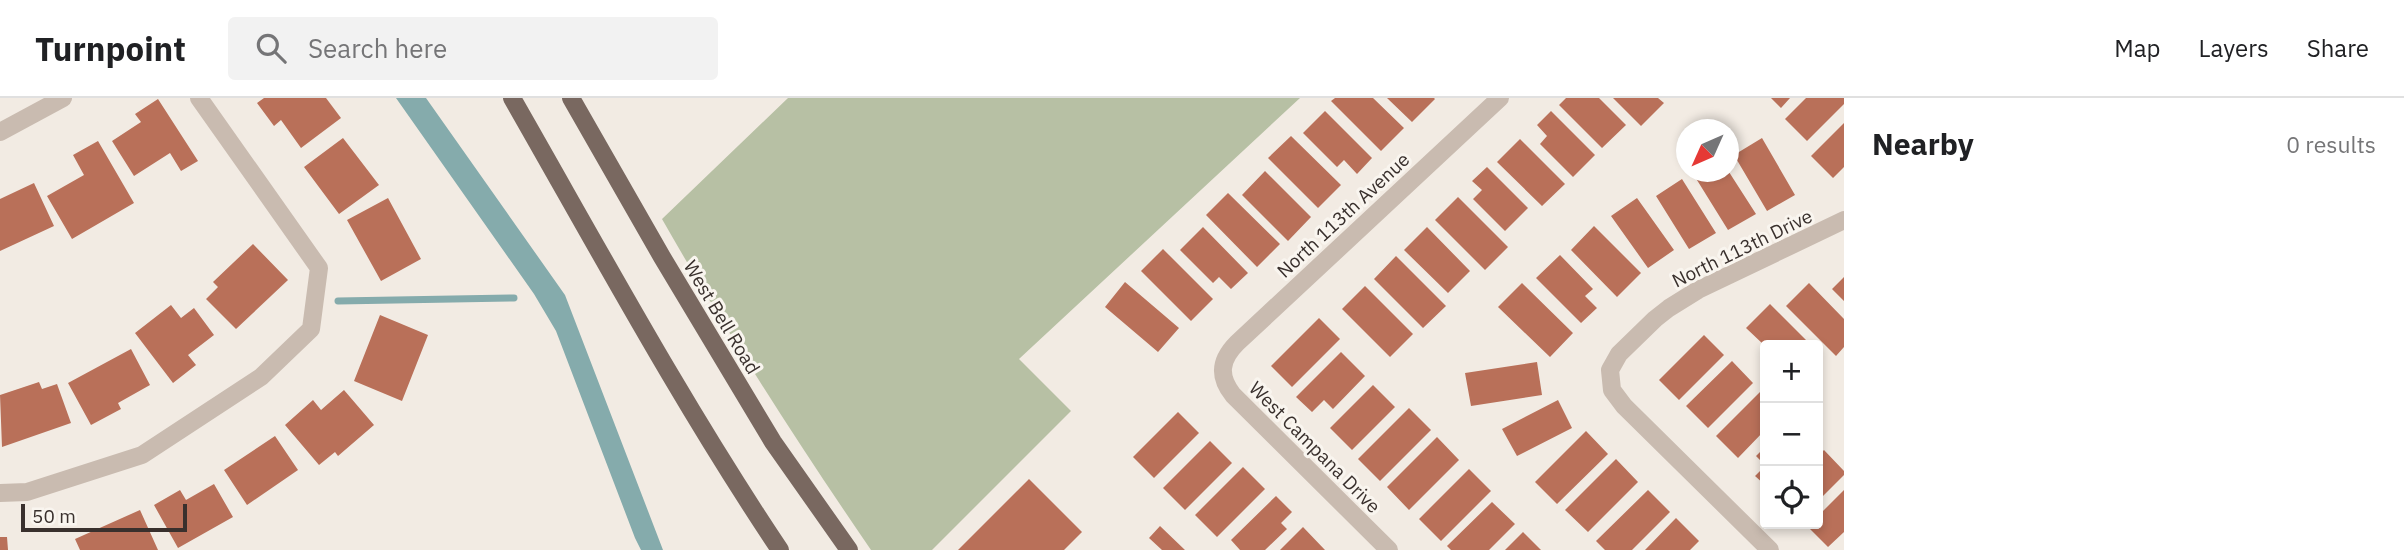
<!DOCTYPE html>
<html lang="en">
<head>
<meta charset="utf-8">
<style>
	body { margin:0; font-family:"IBM Plex Sans",sans-serif; background:#f2f2f2; color:#202124 }
	.controls { position:absolute; right:21px; bottom:21px; display:grid; overflow:hidden; border-radius:7px; box-shadow:0 4px 10px #0003 }
	.controls button { width:63px; height:63px; display:grid; place-items:center; padding:0; border:0; border-bottom:2px solid #e0e0e0; background:#fff; color:#202124; font:35px sans-serif }
	.compass { position:absolute; left:1676px; top:21px; width:63px; height:63px; border-radius:50%; background:#fff; box-shadow:0 4px 10px #0003; rotate:225deg }
	.scale { position:absolute; left:21px; bottom:18px; width:166px; box-sizing:border-box; padding-left:7px; border:4px solid #39302d; border-top:0; font-size:19px; line-height:24px; white-space:nowrap; color:#39302d; -webkit-text-stroke:5px #f9f5ef; paint-order:stroke }
	.list { margin:0; padding:0; list-style:none }
	h2 { display:flex; justify-content:space-between; align-items:center; height:91px; margin:0; padding:0 28px; font-size:30px }
	h2 small { font-size:23px; font-weight:400; color:#757577 }
	.icon { flex:none; width:38px; height:38px; fill:none; stroke:currentColor; stroke-width:2; stroke-linecap:round; stroke-linejoin:round }
	.map { position:relative; flex:none; width:1844px; height:452px; overflow:hidden }
	header { display:flex; align-items:center; gap:42px; box-sizing:border-box; height:98px; padding:0 35px; background:#fff; border-bottom:2px solid #e0e0e0 }
	header strong { font-size:33px }
	nav { display:flex; gap:38px; margin-inline-start:auto; font-size:24px }
	.search { width:490px; height:63px; background:#f2f2f2; display:flex; align-items:center; gap:18px; box-sizing:border-box; padding:0 24px; border-radius:7px; color:#757577; font-size:26px }
	main { display:flex }
	aside { flex:1; background:#fff }
	.map>svg:first-child { display:block }
</style>
</head>
<body>
<header>
<strong>Turnpoint</strong>
<div class="search"><svg class="icon" aria-label="search" viewBox="0 0 24 24"><circle cx="10" cy="10" r="6"/><path d="M15 15l6 6"/></svg>Search here</div>
<nav><a>Map</a><a>Layers</a><a>Share</a></nav>
</header>
<main>
<div class="map">
<svg width="1844" height="452" viewBox="0 0 1844 452">
	<rect width="100%" height="100%" fill="#f2ebe3"/>
	<path fill="#b7c0a4" d="M 788,0 L 1300,0 L 1019,261 L 1071,313 L 932,452 L 871,452 C 797,344 727,235 662,121 Z"/>
	<path fill="#85abac" d="M 396,0 L 426,0 L 565,197 L 663,452 L 641,452 L 635,440 L 556,233 L 534,196 Z"/>
	<g fill="none" stroke-linecap="round" stroke-linejoin="round">
		<path stroke="#85abac" stroke-width="7" d="M 338,203 L 514,200"/>
	</g>
	<path fill="#b97059" d="M 264,0 L 326,0 L 341,20 L 301,50 L 281,22 L 274,28 L 257,5 Z
		M 1335,0 L 1373,0 L 1404,30 L 1381,53 L 1331,3 Z
		M 1387,0 L 1434,0 L 1435,1 L 1412,24 Z
		M 1566,0 L 1599,0 L 1626,27 L 1602,50 L 1559,7 Z
		M 1613,0 L 1658,0 L 1664,5 L 1641,28 Z
		M 1771,0 L 1790,0 L 1781,10 Z
		M 1806,0 L 1844,0 L 1844,6 L 1807,43 L 1785,21 Z
		M 158,1 L 198,63 L 181,73 L 170,55 L 134,78 L 112,43 L 141,24 L 135,16 Z
		M 1325,13 L 1372,60 L 1357,76 L 1344,62 L 1337,69 L 1303,35 Z
		M 1551,13 L 1595,57 L 1573,79 L 1540,46 L 1547,38 L 1537,27 Z
		M 1844,25 L 1844,69 L 1833,80 L 1811,58 Z
		M 1291,38 L 1341,87 L 1318,110 L 1268,60 Z
		M 343,40 L 379,87 L 339,116 L 304,69 Z
		M 1762,40 L 1795,97 L 1767,113 L 1734,57 Z
		M 1520,41 L 1565,86 L 1542,108 L 1497,64 Z
		M 98,43 L 134,105 L 72,141 L 47,98 L 84,77 L 73,57 Z
		M 1487,69 L 1528,110 L 1505,133 L 1473,101 L 1482,92 L 1472,83 Z
		M 1265,73 L 1311,119 L 1288,143 L 1242,97 Z
		M 1692,74 L 1729,74 L 1756,116 L 1728,132 Z
		M 1682,81 L 1716,135 L 1689,151 L 1656,98 Z
		M 34,85 L 54,128 L 0,153 L 0,101 Z
		M 1228,95 L 1280,146 L 1257,169 L 1206,117 Z
		M 1458,99 L 1508,149 L 1485,172 L 1435,122 Z
		M 388,100 L 421,161 L 381,183 L 347,122 Z
		M 1637,100 L 1674,152 L 1648,170 L 1611,118 Z
		M 1594,128 L 1641,175 L 1617,199 L 1571,152 Z
		M 1203,129 L 1248,175 L 1231,191 L 1219,179 L 1213,185 L 1180,152 Z
		M 1427,129 L 1470,173 L 1448,195 L 1404,152 Z
		M 253,146 L 288,182 L 236,231 L 206,201 L 218,189 L 213,184 Z
		M 1163,151 L 1213,201 L 1191,223 L 1141,173 Z
		M 1560,157 L 1593,191 L 1585,198 L 1597,210 L 1581,225 L 1536,180 Z
		M 1396,158 L 1446,208 L 1423,230 L 1374,181 Z
		M 1844,179 L 1844,203 L 1832,191 Z
		M 1125,184 L 1179,230 L 1158,254 L 1105,209 Z
		M 1522,185 L 1573,235 L 1550,259 L 1498,209 Z
		M 1809,185 L 1844,221 L 1844,249 L 1836,258 L 1786,208 Z
		M 1365,188 L 1413,236 L 1390,259 L 1342,211 Z
		M 1770,206 L 1811,247 L 1764,247 L 1746,230 Z
		M 171,207 L 181,220 L 194,210 L 214,237 L 188,257 L 196,267 L 173,285 L 135,235 Z
		M 380,217 L 428,237 L 402,303 L 354,283 Z
		M 1319,220 L 1340,241 L 1292,289 L 1271,268 Z
		M 1704,237 L 1724,257 L 1679,302 L 1659,282 Z
		M 131,251 L 150,287 L 118,305 L 121,311 L 91,327 L 68,285 Z
		M 1341,254 L 1365,278 L 1333,311 L 1324,302 L 1312,314 L 1296,299 Z
		M 1732,263 L 1753,285 L 1708,330 L 1686,308 Z
		M 1537,264 L 1542,297 L 1471,308 L 1465,275 Z
		M 39,284 L 42,291 L 57,286 L 71,325 L 2,349 L 0,297 Z
		M 1373,287 L 1395,309 L 1352,352 L 1330,330 Z
		M 1765,289 L 1765,332 L 1738,360 L 1716,338 Z
		M 344,292 L 374,327 L 338,358 L 335,354 L 319,367 L 285,327 L 313,302 L 321,312 Z
		M 1558,302 L 1572,330 L 1517,358 L 1502,331 Z
		M 1409,310 L 1431,332 L 1380,383 L 1358,361 Z
		M 1178,314 L 1199,335 L 1154,380 L 1133,359 Z
		M 1586,333 L 1608,356 L 1557,406 L 1535,384 Z
		M 275,338 L 298,372 L 247,407 L 224,372 Z
		M 1437,339 L 1459,362 L 1409,412 L 1387,389 Z
		M 1210,343 L 1232,365 L 1185,412 L 1163,390 Z
		M 1765,349 L 1765,367 L 1756,358 Z
		M 1824,352 L 1844,373 L 1844,377 L 1818,403 L 1818,358 Z
		M 1616,361 L 1638,384 L 1588,434 L 1565,412 Z
		M 1765,368 L 1765,387 L 1755,378 Z
		M 1243,369 L 1265,391 L 1217,439 L 1195,417 Z
		M 1469,371 L 1491,393 L 1441,443 L 1419,421 Z
		M 1029,381 L 1082,434 L 1064,452 L 958,452 Z
		M 214,386 L 233,419 L 178,450 L 154,407 L 180,392 L 186,402 Z
		M 1648,392 L 1670,414 L 1632,452 L 1605,452 L 1596,443 Z
		M 1844,392 L 1844,434 L 1828,449 L 1807,428 L 1810,426 L 1818,426 L 1818,418 Z
		M 1276,398 L 1292,414 L 1281,425 L 1287,431 L 1265,452 L 1240,452 L 1231,442 Z
		M 1492,404 L 1515,426 L 1489,452 L 1451,452 L 1447,448 Z
		M 140,412 L 158,452 L 80,452 L 75,441 Z
		M 1676,420 L 1699,443 L 1690,452 L 1645,452 Z
		M 1160,428 L 1185,452 L 1162,452 L 1149,440 Z
		M 1303,429 L 1325,452 L 1280,452 Z
		M 1523,434 L 1541,452 L 1505,452 Z
		M 0,439 L 7,439 L 8,452 L 0,452 Z"/>
	<g fill="none" stroke-linecap="round" stroke-linejoin="round">
		<path stroke="#c9bbb0" stroke-width="18" d="M 0,34 L 63,0
			M 0,395 L 27,394 L 142,357 L 261,279 L 311,231 L 319,170 L 199,0
			M 1389,452 L 1233,297 C 1218,278 1220,262 1237,245 L 1500,0
			M 1770,452 L 1624,308 L 1612,292 L 1610,272 L 1619,256 L 1655,221 L 1669,210 L 1698,192 L 1844,122"/>
		<path stroke="#796860" stroke-width="18" d="M 512,0 C 599,152 682,306 780,452
			M 571,0 L 662,159 L 773,344 L 849,452"/>
	</g>
	<g text-anchor="middle" dominant-baseline="central" stroke-width="6" stroke-linejoin="round" paint-order="stroke">
		<g font-size="19" fill="#39302d" stroke="#f9f5ef">
			<text transform="translate(1343 117) rotate(-43)">North 113th Avenue</text>
			<text transform="translate(1742 150) rotate(-26)">North 113th Drive</text>
			<text transform="translate(722 219) rotate(59)">West Bell Road</text>
			<text transform="translate(1315 349) rotate(45)">West Campana Drive</text>
		</g>
	</g>
</svg>
<div class="controls">
<button>+</button>
<button>−</button>
<button><svg class="icon" aria-label="locate" viewBox="0 0 24 24"><circle cx="12" cy="12" r="6"/><path d="M12 2v4M12 18v4M2 12h4M18 12h4"/></svg></button>
</div>
<svg class="compass" viewBox="-18 -18 36 36"><path d="M0-13l5 13h-10z" fill="#e53935"/><path d="M0 13l5-13h-10z" fill="#757577"/></svg>
<div class="scale">50 m</div>
</div>
<aside>
<h2>Nearby<small>0 results</small></h2>
<ul class="list">
</ul>
</aside>
</main>
</body>
</html>
